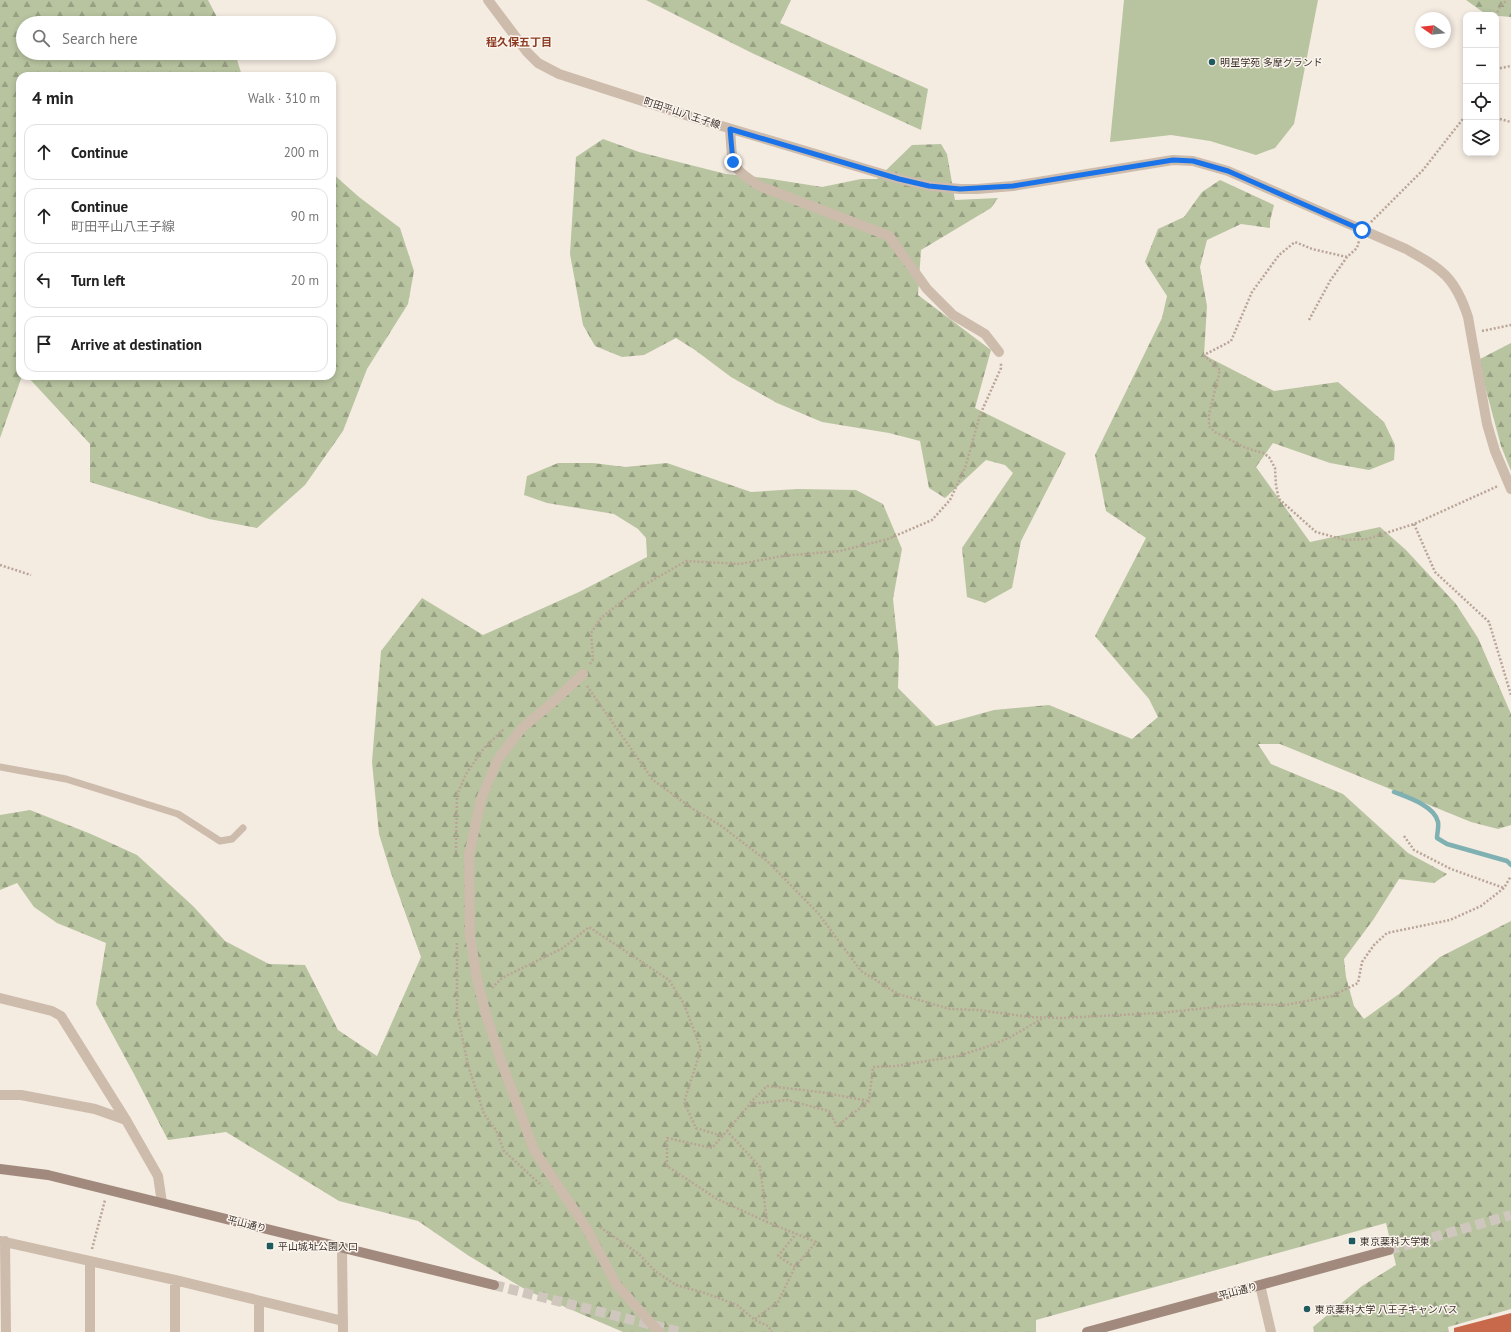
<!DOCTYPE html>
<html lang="en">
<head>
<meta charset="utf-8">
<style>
	body { margin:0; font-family:"PT Sans","Noto Sans JP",sans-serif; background:#f6f6f6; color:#222 }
	.controls { position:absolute; right:12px; top:12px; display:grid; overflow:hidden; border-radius:8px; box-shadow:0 2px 6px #0003 }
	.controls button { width:36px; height:36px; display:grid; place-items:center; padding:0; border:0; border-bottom:1px solid #e0e0e0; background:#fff; color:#222; font:20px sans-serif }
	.compass { position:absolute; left:1415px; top:12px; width:36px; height:36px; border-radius:50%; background:#fff; box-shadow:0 2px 6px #0003; rotate:284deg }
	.stop { position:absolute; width:12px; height:12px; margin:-9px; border:3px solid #1a73e8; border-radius:50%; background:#fff }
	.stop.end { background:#1a73e8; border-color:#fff; box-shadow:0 1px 4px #0008 }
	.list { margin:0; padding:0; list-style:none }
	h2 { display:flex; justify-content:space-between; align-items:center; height:52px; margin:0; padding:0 16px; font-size:17px }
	h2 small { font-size:13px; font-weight:400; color:#767676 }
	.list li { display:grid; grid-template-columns:26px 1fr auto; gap:12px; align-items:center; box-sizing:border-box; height:56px; margin:0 8px 8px; padding:0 8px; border:1px solid #e0e0e0; border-radius:12px }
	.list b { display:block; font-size:15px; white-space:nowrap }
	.list p { margin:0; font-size:13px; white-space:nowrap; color:#767676 }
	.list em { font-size:13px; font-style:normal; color:#767676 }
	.icon { flex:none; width:22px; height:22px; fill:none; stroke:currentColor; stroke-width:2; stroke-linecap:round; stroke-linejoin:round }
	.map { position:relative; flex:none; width:1511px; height:1332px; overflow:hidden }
	.search { position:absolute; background:#fff; box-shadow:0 2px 6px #0003; left:16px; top:16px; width:320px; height:44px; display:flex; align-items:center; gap:10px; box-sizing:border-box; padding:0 14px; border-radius:22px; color:#767676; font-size:15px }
	.panel { position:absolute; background:#fff; box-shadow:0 2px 6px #0003; left:16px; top:72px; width:320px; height:308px; border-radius:12px }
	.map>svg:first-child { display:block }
</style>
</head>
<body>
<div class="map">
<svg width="1511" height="1332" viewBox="0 0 1511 1332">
	<defs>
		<pattern id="forest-firs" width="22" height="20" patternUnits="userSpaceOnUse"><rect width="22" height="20" fill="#b8c4a0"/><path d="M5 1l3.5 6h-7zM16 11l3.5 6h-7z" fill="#97a083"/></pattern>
	</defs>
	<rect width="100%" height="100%" fill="#f4ebe1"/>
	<path fill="#b8c4a0" d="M 1124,0 L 1318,0 L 1294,124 L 1275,148 L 1256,155 L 1210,141 L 1171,135 L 1110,142 Z"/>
	<path fill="url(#forest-firs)" d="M 0,0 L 208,0 L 220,23 L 23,23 L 23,53 L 235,53 L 242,76 L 20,76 L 20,376 L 22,376 L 0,438 Z
		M 646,0 L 791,0 L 780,23 L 928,89 L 921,130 L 754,54 Z
		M 1466,0 L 1511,0 L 1511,17 L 1487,15 Z
		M 603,139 L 639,152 L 726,174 L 765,178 L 822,187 L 861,179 L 877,179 L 912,145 L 941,144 L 947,154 L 955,200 L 998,198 L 991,208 L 921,250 L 918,295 L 991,350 L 975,408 L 1066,453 L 1021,541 L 1012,588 L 985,603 L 967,597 L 962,548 L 1013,473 L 1005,465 L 986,460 L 945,498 L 929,488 L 920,441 L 889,433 L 822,422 L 777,403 L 731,377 L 695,350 L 676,338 L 644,355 L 622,357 L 595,346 L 583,325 L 570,254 L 576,157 Z
		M 332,173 L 359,197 L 400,228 L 414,271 L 408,304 L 367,369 L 343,431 L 305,485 L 257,528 L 209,519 L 90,482 L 90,444 L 27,376 L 332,376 Z
		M 1220,180 L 1274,205 L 1270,221 L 1270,228 L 1241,224 L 1207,240 L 1200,267 L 1207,306 L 1204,355 L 1274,391 L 1338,382 L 1384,422 L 1395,445 L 1394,460 L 1369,470 L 1330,463 L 1273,443 L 1256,467 L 1310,542 L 1380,527 L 1406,550 L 1456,604 L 1478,638 L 1511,714 L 1511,825 L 1498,829 L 1471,822 L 1280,744 L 1258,744 L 1271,764 L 1343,794 L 1408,853 L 1447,874 L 1434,883 L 1399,879 L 1373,920 L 1344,959 L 1346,977 L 1354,1006 L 1364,1019 L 1399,994 L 1440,957 L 1511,921 L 1511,1309 L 1448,1327 L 1449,1332 L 1314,1332 L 1313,1327 L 1362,1286 L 1396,1265 L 1386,1223 L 1036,1320 L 1036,1332 L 623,1332 L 528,1291 L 469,1256 L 418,1221 L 339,1201 L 226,1132 L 168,1140 L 134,1074 L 96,1004 L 106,943 L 57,923 L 34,907 L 17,883 L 0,890 L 0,815 L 30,810 L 91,834 L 137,855 L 193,906 L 225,941 L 269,964 L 305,965 L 338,1030 L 377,1056 L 421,957 L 391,873 L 379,834 L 372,762 L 381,651 L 422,598 L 483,635 L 579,592 L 647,557 L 646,538 L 638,529 L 614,514 L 547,503 L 524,495 L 527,476 L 558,463 L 593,463 L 625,467 L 667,463 L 751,492 L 797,489 L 856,490 L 883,504 L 902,549 L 893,599 L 899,656 L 898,688 L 936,726 L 994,710 L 1049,705 L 1132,739 L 1158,717 L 1149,699 L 1095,636 L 1146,538 L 1106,511 L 1095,455 L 1162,318 L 1167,296 L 1145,262 L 1158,229 L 1184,217 L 1202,192 Z
		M 1511,343 L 1511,471 L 1501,446 L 1478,360 Z"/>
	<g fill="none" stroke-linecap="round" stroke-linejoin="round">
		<path stroke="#7fb0b2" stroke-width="4.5" d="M 1394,792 C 1407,797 1435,806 1438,822 C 1439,827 1437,833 1437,838 L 1447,844 L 1507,861 L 1511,865"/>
	</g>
	<path fill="#c8694b" d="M 1511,1313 L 1511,1332 L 1454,1332 L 1454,1328 Z"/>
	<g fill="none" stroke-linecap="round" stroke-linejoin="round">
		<path stroke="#cfc6bd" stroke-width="10" stroke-dasharray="10 5" stroke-linecap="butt" d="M 1389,1250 L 1511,1215
			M 494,1285 L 680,1332"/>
		<path stroke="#b9a596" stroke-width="2.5" stroke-dasharray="2 2" stroke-linecap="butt" d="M 1496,16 L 1500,6 L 1507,0
			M 1496,69 L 1511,66
			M 1496,118 L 1511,122
			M 1371,222 L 1423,170 L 1466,115
			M 1347,257 L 1312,249 L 1295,242 L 1279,255 L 1252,292 L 1231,341 L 1204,355 L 1220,370 L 1209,414 L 1209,426 L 1215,432 L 1246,448 L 1263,453 L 1269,457 L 1275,468 L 1276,486 L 1279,499 L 1316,532 L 1345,540 L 1367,539 L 1414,524 L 1498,486
			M 1309,320 L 1330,281 L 1347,257 L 1357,248 L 1359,241
			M 1482,331 L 1511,325
			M 1414,524 L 1435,572 L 1489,622 L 1511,695
			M 0,565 L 31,575
			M 590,664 L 593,659 L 591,633 L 601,618 L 639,588 L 686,561 L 740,564 L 782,556 L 840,551 L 888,539 L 932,520 L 950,500 L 965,468 L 980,415 L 1001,368 L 1001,363
			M 587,686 L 653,780 L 693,809 L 720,825 L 767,861 L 818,913 L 861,971 L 898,994 L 950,1009 L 978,1010 L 1030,1017 L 1060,1018 L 1160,1013 L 1244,1004 L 1286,1005 L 1332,996 L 1358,983 L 1362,962 L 1374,945 L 1387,933 L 1450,920 L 1481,906 L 1504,888 L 1511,876
			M 1404,836 L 1414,850 L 1451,869 L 1504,888
			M 456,852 L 457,795 L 466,774 L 484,748 L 504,729
			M 457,943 L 457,1012 L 468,1065 L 484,1114 L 496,1130 L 504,1151 L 542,1186
			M 492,988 L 502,978 L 563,948 L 589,927 L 669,980 L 684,1004 L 701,1049 L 684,1102 L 696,1128 L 722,1136
			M 750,1103 L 767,1086 L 820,1092 L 869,1101
			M 727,1131 L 750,1104 L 787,1100 L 829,1111 L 837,1126 L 869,1101 L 873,1067 L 896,1066 L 958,1056 L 989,1046 L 1009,1038 L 1043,1018
			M 600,1227 L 639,1254 L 655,1271 L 676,1285 L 705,1293 L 737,1305 L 755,1320 L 768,1326 L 772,1332
			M 92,1249 L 105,1200
			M 795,1267 L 778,1256 L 796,1234
			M 755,1319 L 778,1302 L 795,1267 L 816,1242 L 767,1222 L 717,1199 L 667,1166 L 667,1138 L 712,1148 L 727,1131 L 760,1167 L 767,1222"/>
		<path stroke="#cdbbac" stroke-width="7" d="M 0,767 L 66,779 L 178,814 L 220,841 L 232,839 L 243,828"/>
		<path stroke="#cdbbac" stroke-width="10" d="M 488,0 L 527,52 L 538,63 L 559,74 L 695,118 L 899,179 L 929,186 L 960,189 L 977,189 L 1013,186 L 1173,160 L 1193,161 L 1228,171 L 1406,249 C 1442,269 1455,277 1468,317 L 1487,424 L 1495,451 L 1511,489
			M 730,129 C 733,163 728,167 760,186 L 889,236 L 927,289 L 953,315 L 985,334 L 999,352
			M 583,674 L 552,703 L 522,728 L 498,759 L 481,799 L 469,855 L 470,936 L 477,979 L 485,1011 L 501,1061 L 534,1150 L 587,1229 L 616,1284 L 659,1332
			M 0,1095 L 21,1095 L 95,1109 L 126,1120
			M 0,1241 L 175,1280 L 343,1321
			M 5,1241 L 6,1332
			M 90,1261 L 90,1332
			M 175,1280 L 175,1332
			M 259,1302 L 259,1332"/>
		<path stroke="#cdbbac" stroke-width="10" d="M 0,998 L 52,1011 L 61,1016 L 126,1120 L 158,1176 L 162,1203
			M 342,1248 L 343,1332
			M 1260,1285 L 1271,1332"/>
		<path stroke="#a18a7d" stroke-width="10" d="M 0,1169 L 48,1175 L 494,1285
			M 1087,1332 L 1389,1250"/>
	</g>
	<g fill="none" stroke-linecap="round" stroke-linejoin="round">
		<path stroke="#1a73e8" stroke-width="5" d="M 733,162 L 730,129 L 899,179 L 929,186 L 960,189 L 1013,186 L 1173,160 L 1193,161 L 1228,171 L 1362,230"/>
	</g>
	<g fill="#1f5a5e" stroke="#fbf5ee" stroke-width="1.5">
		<circle cx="1212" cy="62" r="4"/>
		<rect x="1348" y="1237" width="8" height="8" rx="2"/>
		<rect x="266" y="1242" width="8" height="8" rx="2"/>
		<circle cx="1307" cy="1309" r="4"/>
	</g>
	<g text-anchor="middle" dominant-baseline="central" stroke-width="3" stroke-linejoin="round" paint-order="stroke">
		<g font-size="10" fill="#3b302b" stroke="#fbf5ee" text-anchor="start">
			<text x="1220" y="62">明星学苑 多摩グランド</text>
			<text x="1360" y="1241">東京薬科大学東</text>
			<text x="278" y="1246">平山城址公園入口</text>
			<text x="1315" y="1309">東京薬科大学 八王子キャンパス</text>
		</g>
		<g font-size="10" fill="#3b302b" stroke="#fbf5ee">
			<text transform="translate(682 113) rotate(18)">町田平山八王子線</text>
			<text transform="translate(247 1224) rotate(14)">平山通り</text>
			<text transform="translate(1238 1291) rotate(-15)">平山通り</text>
		</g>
		<g font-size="11" font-weight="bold" fill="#8c3b22" stroke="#fbf5ee">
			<text x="519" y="42">程久保五丁目</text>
		</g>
	</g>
</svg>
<div class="controls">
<button>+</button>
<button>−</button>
<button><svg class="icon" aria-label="locate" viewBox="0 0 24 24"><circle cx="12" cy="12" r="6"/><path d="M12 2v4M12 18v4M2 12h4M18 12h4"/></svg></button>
<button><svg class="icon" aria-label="layers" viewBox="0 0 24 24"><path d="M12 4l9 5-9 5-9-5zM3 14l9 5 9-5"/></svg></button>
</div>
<svg class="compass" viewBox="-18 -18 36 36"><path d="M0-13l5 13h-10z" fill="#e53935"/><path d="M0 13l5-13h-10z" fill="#767676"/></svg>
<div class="stop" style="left:1362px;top:230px"></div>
<div class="stop end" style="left:733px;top:162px"></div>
<div class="search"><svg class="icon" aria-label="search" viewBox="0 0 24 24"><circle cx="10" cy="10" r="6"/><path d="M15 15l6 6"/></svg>Search here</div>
<section class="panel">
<h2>4 min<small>Walk · 310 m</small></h2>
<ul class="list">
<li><svg class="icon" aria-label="ahead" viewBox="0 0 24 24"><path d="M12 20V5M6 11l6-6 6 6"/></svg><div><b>Continue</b></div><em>200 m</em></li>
<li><svg class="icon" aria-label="ahead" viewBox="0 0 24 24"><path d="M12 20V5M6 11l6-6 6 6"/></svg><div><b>Continue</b><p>町田平山八王子線</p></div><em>90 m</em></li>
<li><svg class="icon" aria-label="left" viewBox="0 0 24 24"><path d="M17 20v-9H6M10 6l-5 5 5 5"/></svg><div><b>Turn left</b></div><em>20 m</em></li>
<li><svg class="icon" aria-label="arrive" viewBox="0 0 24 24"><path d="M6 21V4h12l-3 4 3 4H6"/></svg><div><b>Arrive at destination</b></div></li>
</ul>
</section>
</div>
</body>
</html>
